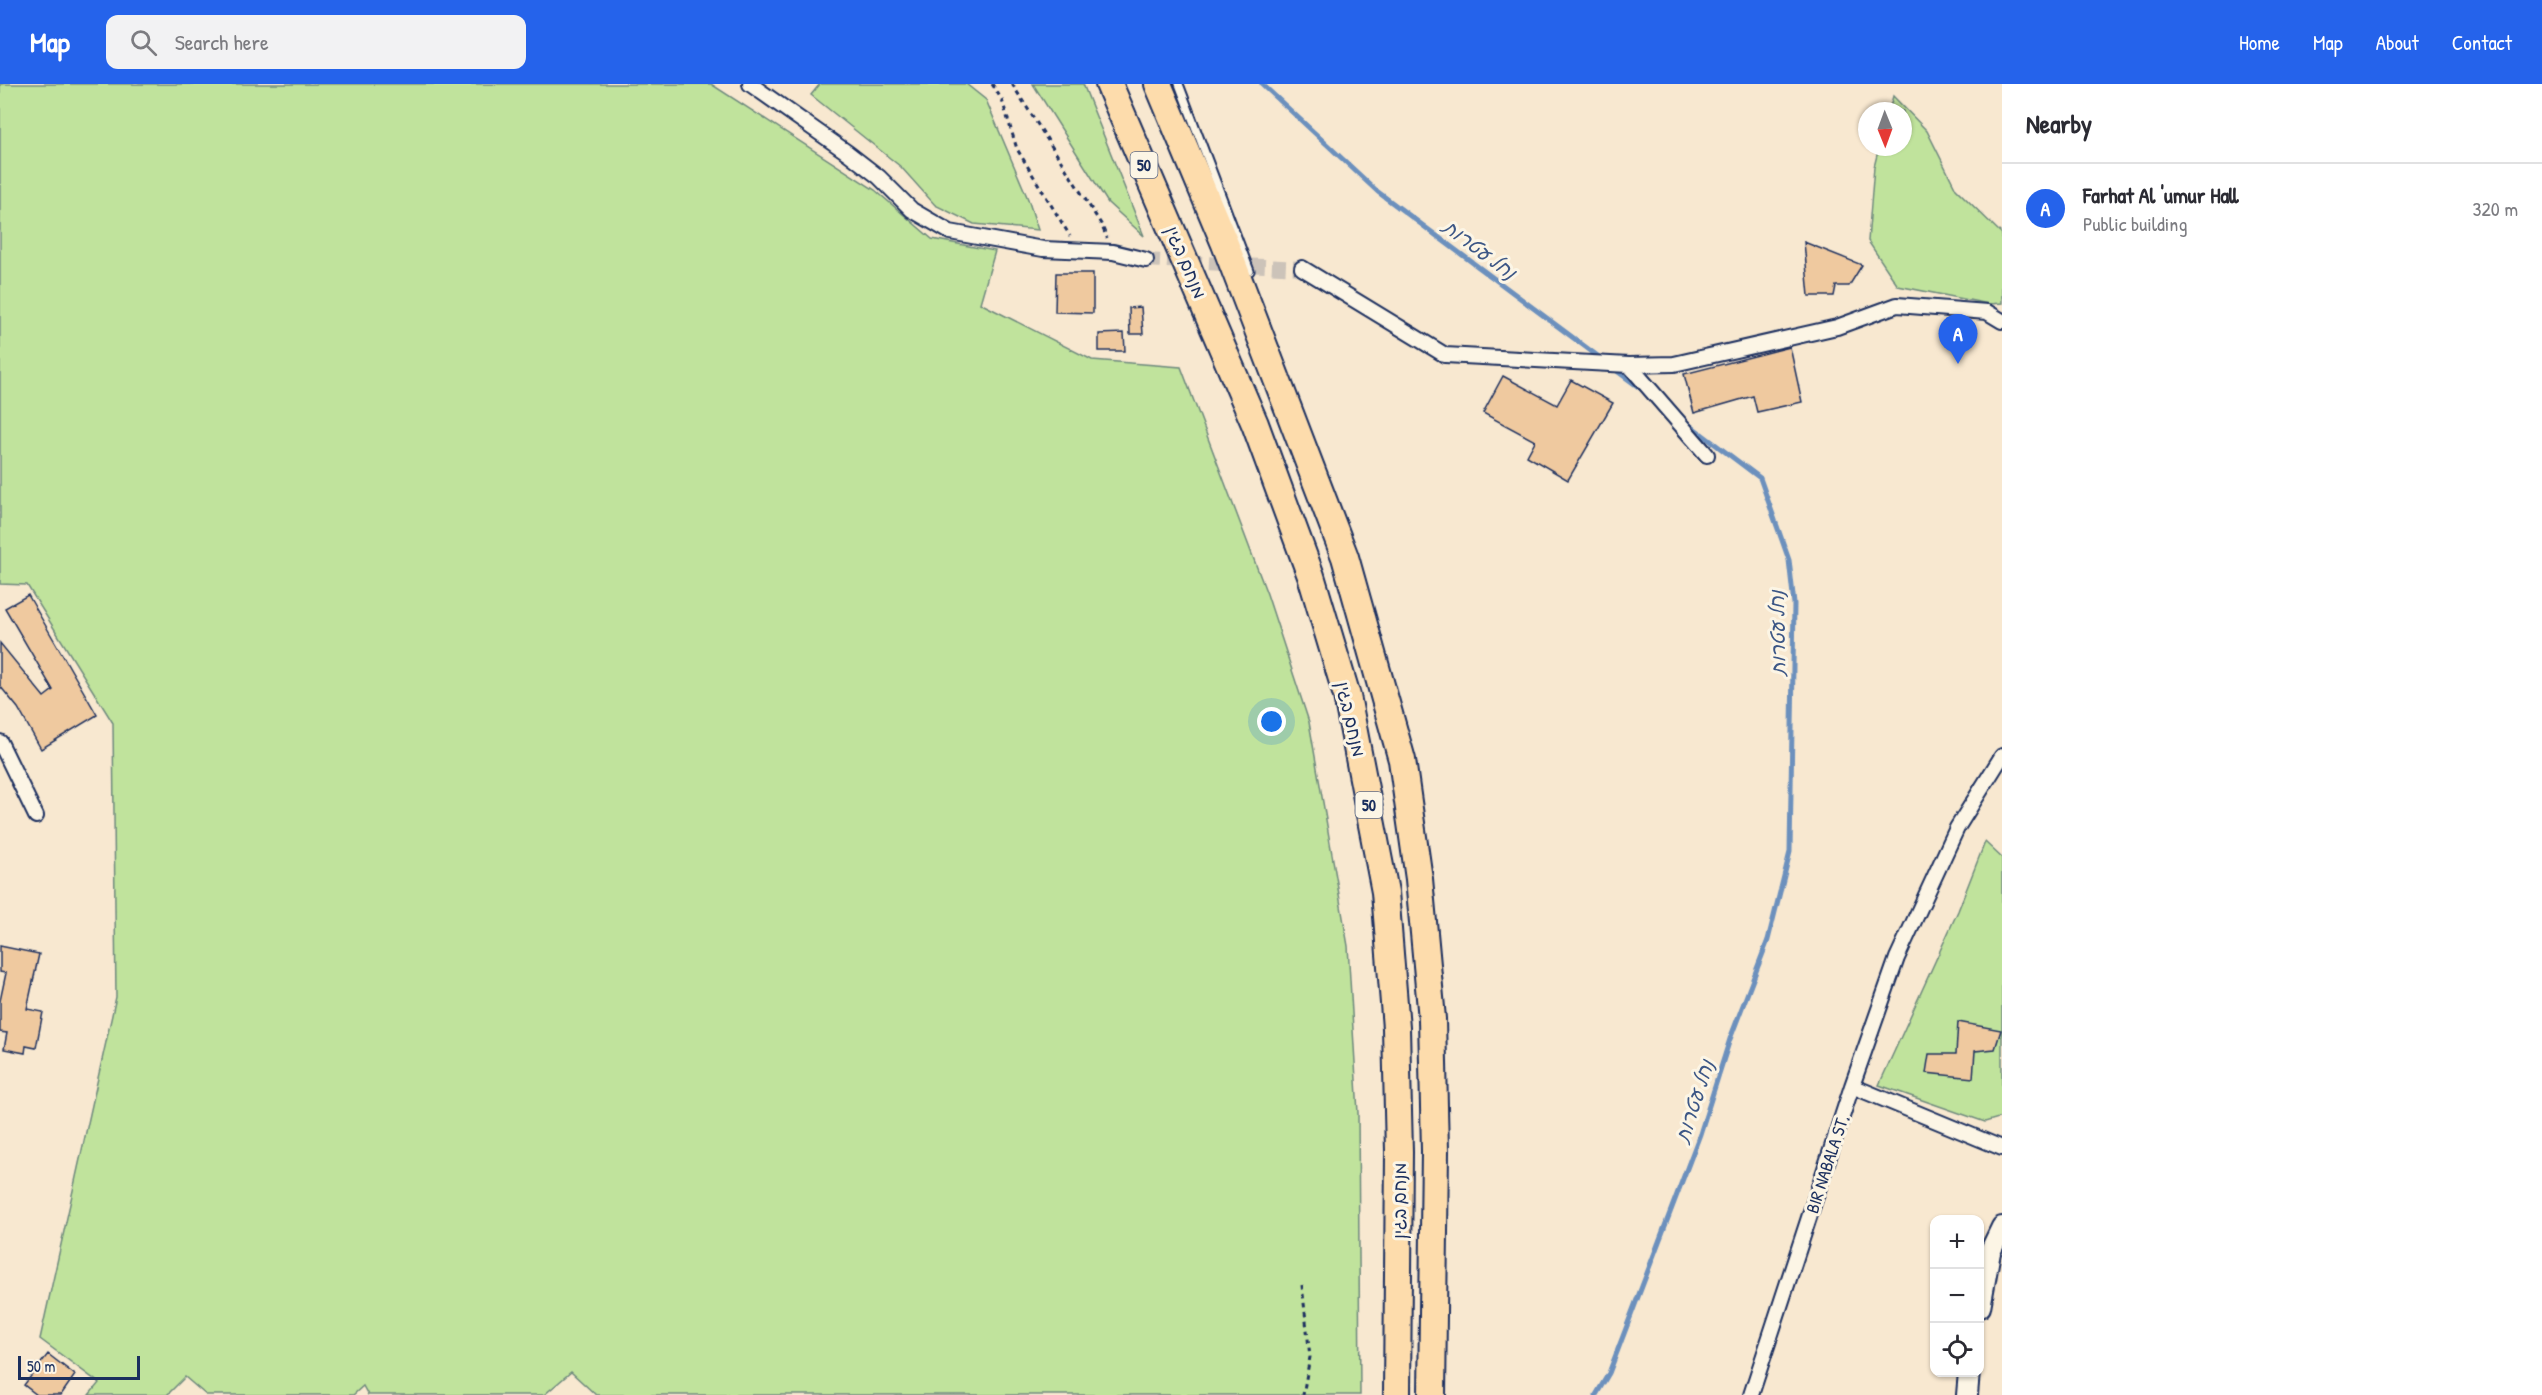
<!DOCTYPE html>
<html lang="en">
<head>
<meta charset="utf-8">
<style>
	body { margin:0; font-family:"Patrick Hand","Playpen Sans Hebrew",sans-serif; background:#f2f2f3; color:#2b2b33 }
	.controls { position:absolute; right:18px; bottom:18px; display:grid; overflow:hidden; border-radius:12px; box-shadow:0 2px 4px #0004 }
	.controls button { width:54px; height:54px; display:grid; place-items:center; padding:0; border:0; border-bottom:2px solid #e1e1e2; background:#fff; color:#2b2b33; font:30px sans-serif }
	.compass { position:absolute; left:1858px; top:18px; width:54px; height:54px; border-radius:50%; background:#fff; box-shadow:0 2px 4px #0004; rotate:179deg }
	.scale { position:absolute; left:18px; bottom:15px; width:122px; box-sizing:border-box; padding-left:6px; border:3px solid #1b2f5e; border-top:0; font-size:16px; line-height:21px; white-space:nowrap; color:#1b2f5e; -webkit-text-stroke:4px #fcf5e5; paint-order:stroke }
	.you { position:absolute; left:1272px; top:638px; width:21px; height:21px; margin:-15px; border:4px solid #fff; border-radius:50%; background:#1a73e8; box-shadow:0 0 0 9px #1a73e833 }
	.badge { display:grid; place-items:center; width:39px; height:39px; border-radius:50%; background:#2563eb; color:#fff; font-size:20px; font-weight:700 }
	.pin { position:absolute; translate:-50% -50px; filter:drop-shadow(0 2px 3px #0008) }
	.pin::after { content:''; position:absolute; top:32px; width:21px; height:18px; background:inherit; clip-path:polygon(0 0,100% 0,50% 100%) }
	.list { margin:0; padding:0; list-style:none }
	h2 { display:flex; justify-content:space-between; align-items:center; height:78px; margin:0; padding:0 24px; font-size:26px }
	h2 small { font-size:20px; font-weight:400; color:#7c7c81 }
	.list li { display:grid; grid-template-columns:39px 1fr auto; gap:18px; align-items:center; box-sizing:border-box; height:90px; padding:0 24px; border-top:2px solid #e1e1e2 }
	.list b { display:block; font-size:22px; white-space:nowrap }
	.list p { margin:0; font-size:20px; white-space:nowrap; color:#7c7c81 }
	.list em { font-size:20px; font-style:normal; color:#7c7c81 }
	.icon { flex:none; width:33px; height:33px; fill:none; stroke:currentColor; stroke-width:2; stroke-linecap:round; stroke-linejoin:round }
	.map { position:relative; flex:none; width:2002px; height:1311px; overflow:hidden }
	header { display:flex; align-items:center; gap:36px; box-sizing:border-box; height:84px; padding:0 30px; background:#2563eb; color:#fff }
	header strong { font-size:28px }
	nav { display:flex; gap:33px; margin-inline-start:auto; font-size:21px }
	.search { width:420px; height:54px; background:#f2f2f3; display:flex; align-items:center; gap:15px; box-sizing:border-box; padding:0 21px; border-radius:12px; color:#7c7c81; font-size:22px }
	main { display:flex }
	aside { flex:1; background:#fff }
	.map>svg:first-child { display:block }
</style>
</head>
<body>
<header>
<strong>Map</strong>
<div class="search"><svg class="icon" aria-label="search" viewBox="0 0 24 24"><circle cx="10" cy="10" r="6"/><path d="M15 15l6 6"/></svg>Search here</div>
<nav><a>Home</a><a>Map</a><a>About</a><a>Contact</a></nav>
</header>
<main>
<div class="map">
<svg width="2002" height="1311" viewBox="0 0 2002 1311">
	<rect width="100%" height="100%" fill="#f8e8d0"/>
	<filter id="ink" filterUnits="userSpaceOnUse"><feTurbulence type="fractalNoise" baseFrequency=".0167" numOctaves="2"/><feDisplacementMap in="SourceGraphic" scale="12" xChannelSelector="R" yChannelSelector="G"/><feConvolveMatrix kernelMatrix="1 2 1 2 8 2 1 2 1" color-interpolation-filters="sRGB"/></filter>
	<g filter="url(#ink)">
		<path fill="#c0e39c" stroke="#6e897d" stroke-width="1.5" d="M 0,0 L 711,0 L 875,106 L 932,155 L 995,167 L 980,219 L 1092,276 L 1181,283 L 1267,510 L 1309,638 L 1348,862 L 1358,1029 L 1360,1311 L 596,1311 L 571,1288 L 544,1311 L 368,1311 L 363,1302 L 353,1311 L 206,1311 L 185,1293 L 167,1311 L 89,1311 L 99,1299 L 40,1255 L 116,913 L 113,639 L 27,501 L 0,500 Z
			M 820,0 L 966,0 L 986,16 L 1028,115 L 1038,146 L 974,140 L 935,121 L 901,83 L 811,11 Z
			M 1033,0 L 1083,0 L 1144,152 L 1108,119 Z
			M 1893,12 L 1927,47 L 1956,105 L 2002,150 L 2002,219 L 1989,220 L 1898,202 L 1868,157 L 1874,83 L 1879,63 L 1903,63 L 1903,27 L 1889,27 Z
			M 1985,758 L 2002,774 L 2002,1033 L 1985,1038 L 1879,1001 L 1958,827 Z"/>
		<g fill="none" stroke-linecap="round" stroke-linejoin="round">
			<path stroke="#6c90bd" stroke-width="5" d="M 1262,0 L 1378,108 L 1603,276
				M 1613,284 L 1644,307
				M 1596,1311 L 1609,1289 L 1700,1050 L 1730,955 L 1768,856 L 1790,768 L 1794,520 L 1789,476 L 1760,394 L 1687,339"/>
		</g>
		<path fill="#efc99f" stroke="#1b2f5e" stroke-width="1.5" d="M 1804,158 L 1862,181 L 1849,202 L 1836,202 L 1834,212 L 1809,212 Z
			M 1056,189 L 1093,189 L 1093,229 L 1055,228 Z
			M 1141,223 L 1143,250 L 1130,250 L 1129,224 Z
			M 1124,249 L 1125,267 L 1099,267 L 1099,250 Z
			M 1790,263 L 1802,318 L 1757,328 L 1753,312 L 1694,329 L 1684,290 Z
			M 1503,292 L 1557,321 L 1571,296 L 1613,319 L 1568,396 L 1527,372 L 1535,357 L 1483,329 Z
			M 28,511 L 97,631 L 41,665 L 18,624 L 0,602 L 0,559 L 44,613 L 53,606 L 5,524 Z
			M 0,862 L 39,870 L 27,925 L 43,928 L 36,964 L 26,962 L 25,969 L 4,965 L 7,949 L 0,948 L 0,917 L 6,889 L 0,888 Z
			M 1958,938 L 2001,946 L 1995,965 L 1975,967 L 1973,994 L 1926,989 L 1929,970 L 1956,970 Z
			M 48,1270 L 75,1291 L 61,1311 L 37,1311 L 24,1301 Z"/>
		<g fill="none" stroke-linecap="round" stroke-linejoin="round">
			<path stroke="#ccc3b9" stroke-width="14" stroke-dasharray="14 7" stroke-linecap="butt" d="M 1146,176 L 1302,184"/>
			<defs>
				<path id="lane" d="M 1179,0 L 1250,187"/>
				<path id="street" d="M 750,0 L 848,69 L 879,93 L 912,126 L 950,148 L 1043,165 L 1113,168 L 1146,176
					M 1302,184 L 1445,271 L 1629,281 L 1674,280 L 1837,243 L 1897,221 L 1987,228 L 2002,237
					M 1629,281 L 1707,371
					M 0,658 L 36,732
					M 1852,1002 L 1897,874 L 1957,744 L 2002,672
					M 1751,1311 L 1852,1002 L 2002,1064"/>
				<path id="secondary" d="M 1980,1223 L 1990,1168 L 2002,1143
					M 1967,1311 L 1969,1288"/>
				<path id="highway" d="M 1109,0 L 1255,340 L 1311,492 L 1347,612 L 1385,808 L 1396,944 L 1399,1068 L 1397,1311
					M 1158,0 L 1225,160 L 1345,473 L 1402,676 L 1419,795 L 1432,935 L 1435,1067 L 1432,1311"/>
			</defs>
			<use href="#lane" stroke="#1b2f5e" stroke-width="11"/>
			<use href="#street" stroke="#1b2f5e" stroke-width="18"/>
			<use href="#secondary" stroke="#1b2f5e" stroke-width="24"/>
			<use href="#highway" stroke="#1b2f5e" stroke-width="30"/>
			<path stroke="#1b2f5e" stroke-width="3" stroke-dasharray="4.5 4.5" stroke-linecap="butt" d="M 992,0 L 1002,16 L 1017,65 L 1070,152
				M 1012,0 L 1101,140 L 1107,154
				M 1302,1201 L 1310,1273 L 1303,1311"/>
			<use href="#lane" stroke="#fcf5e5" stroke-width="7"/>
			<use href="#street" stroke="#fcf5e5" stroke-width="14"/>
			<use href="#secondary" stroke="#fcf5e5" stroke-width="20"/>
			<use href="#highway" stroke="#fddcac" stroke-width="26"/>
		</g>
	</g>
	<g text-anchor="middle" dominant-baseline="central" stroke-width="6" stroke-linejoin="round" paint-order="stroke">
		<g fill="#fcf5e5" stroke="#5e6a86" stroke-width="1.5">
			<rect x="1130.5" y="68" width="27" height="26" rx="4.5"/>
			<rect x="1355.5" y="708" width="27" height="26" rx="4.5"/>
		</g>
		<g font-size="16" font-weight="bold" fill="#1b2f5e">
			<text x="1144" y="81">50</text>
			<text x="1369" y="721">50</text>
		</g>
		<g font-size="18" fill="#1b2f5e" stroke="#fcf5e5">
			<text transform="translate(1186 178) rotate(67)">מנחם בגין</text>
			<text transform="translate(1351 635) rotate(77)">מנחם בגין</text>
			<text transform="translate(1827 1080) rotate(-72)">BIR NABALA ST,</text>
			<text transform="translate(1399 1117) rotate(-90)">מנחם בגין</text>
		</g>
		<g font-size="20" font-style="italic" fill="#3d5786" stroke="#fcf5e5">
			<text transform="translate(1480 165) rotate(37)">נחל עטרות</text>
			<text transform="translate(1777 549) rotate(-91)">נחל עטרות</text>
			<text transform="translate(1694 1017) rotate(-72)">נחל עטרות</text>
		</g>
	</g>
</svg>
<div class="controls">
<button>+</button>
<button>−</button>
<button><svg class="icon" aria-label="locate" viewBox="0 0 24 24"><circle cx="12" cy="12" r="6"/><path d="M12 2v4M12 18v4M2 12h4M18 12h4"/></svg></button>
</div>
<svg class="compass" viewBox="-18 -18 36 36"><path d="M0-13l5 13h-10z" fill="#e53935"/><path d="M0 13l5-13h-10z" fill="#7c7c81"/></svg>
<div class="scale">50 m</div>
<div class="you"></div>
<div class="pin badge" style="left:1958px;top:280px">A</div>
</div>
<aside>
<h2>Nearby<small></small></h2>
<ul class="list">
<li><span class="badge">A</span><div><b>Farhat Al 'umur Hall</b><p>Public building</p></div><em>320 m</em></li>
</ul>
</aside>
</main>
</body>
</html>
